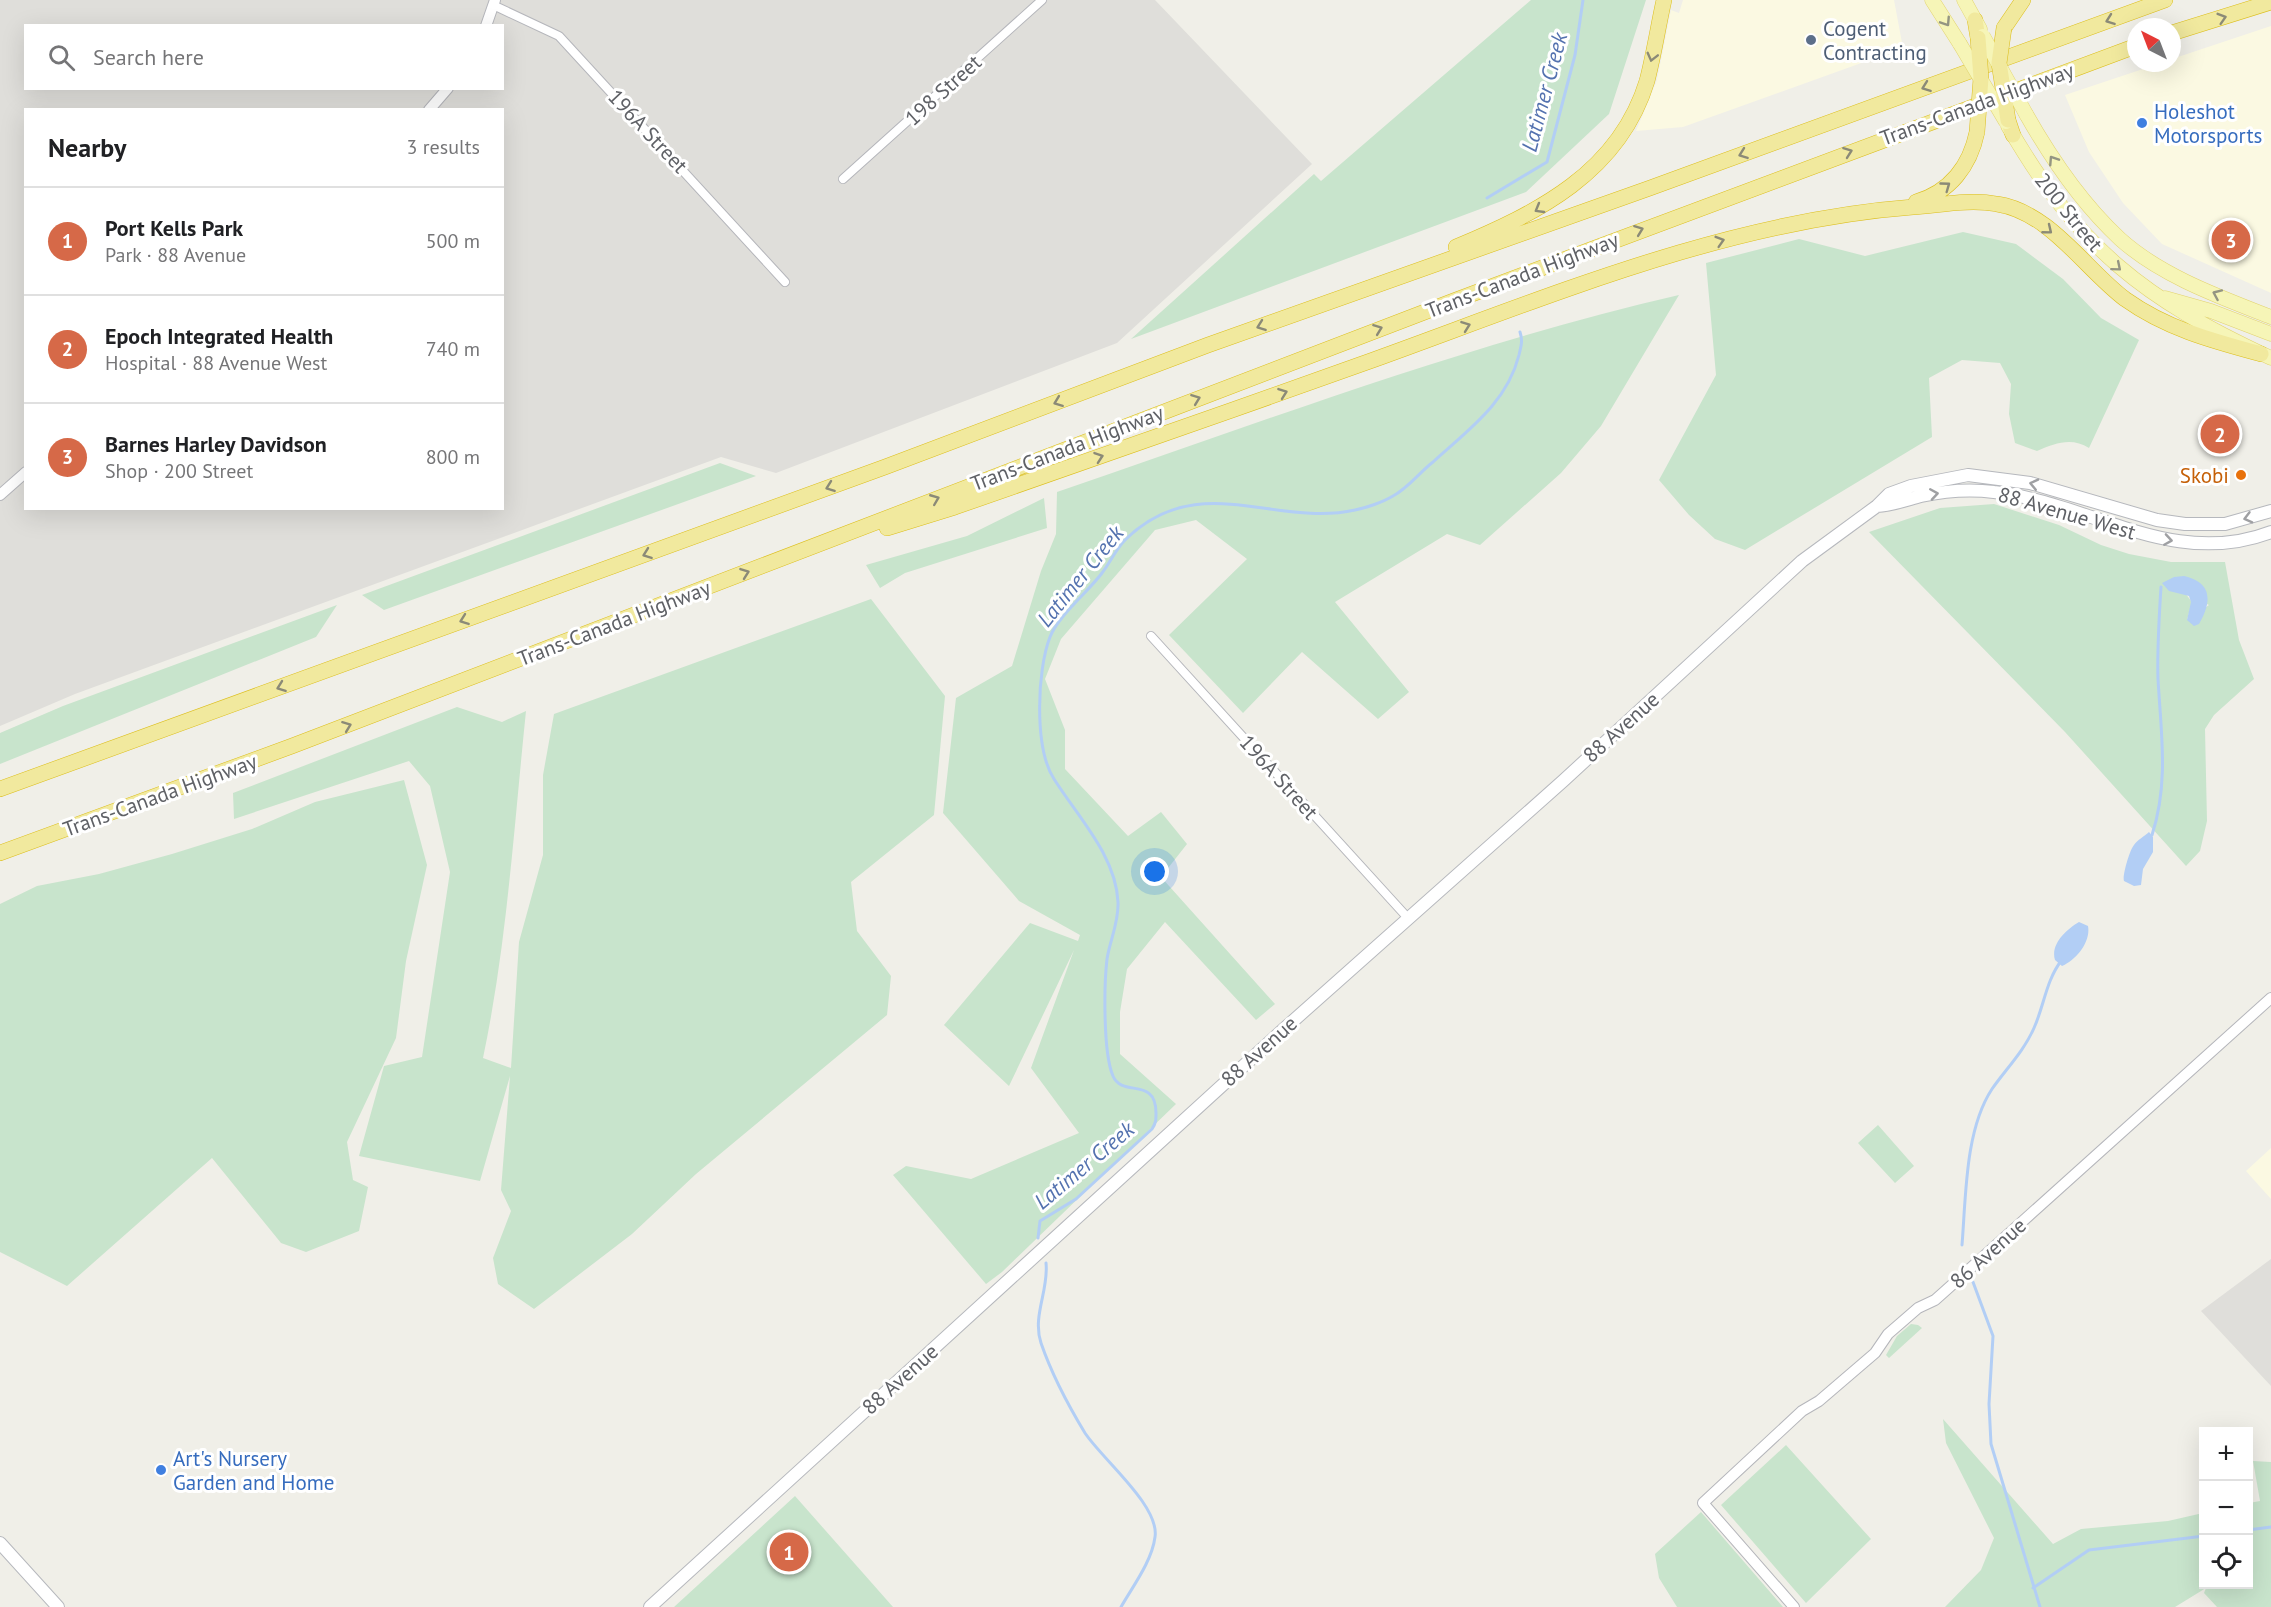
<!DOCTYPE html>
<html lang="en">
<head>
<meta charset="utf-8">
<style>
	body { margin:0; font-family:"PT Sans",sans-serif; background:#f2f2f2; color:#202124 }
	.controls { position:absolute; right:18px; bottom:18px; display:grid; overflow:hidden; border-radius:0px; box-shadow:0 6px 24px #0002 }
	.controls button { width:54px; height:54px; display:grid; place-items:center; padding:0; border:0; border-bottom:2px solid #e0e0e0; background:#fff; color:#202124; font:30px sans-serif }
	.compass { position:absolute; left:2127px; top:18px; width:54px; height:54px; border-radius:50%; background:#fff; box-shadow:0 6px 24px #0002; rotate:318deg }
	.you { position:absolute; left:1155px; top:872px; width:21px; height:21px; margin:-15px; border:4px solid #fff; border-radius:50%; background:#1a73e8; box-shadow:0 0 0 9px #1a73e833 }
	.badge { display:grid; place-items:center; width:39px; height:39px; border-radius:50%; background:#d66948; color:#fff; font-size:20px; font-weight:700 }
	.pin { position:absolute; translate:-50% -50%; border:3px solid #fff; box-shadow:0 2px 6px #0006 }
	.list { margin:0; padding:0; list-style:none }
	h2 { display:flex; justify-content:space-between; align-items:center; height:78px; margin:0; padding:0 24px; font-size:26px }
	h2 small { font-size:20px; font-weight:400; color:#757577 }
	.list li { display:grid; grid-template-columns:39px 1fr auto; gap:18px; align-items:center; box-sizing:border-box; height:108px; padding:0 24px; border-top:2px solid #e0e0e0 }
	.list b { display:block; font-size:22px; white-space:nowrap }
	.list p { margin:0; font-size:20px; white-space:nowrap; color:#757577 }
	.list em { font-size:20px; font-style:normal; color:#757577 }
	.icon { flex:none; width:33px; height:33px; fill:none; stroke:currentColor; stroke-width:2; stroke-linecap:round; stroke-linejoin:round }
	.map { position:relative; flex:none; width:2271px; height:1607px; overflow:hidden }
	.search { position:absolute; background:#fff; box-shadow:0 6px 24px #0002; left:24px; top:24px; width:480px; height:66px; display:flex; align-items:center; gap:15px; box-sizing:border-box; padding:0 21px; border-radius:0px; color:#757577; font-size:22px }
	.panel { position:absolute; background:#fff; box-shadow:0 6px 24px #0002; left:24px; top:108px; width:480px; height:402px; border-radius:0px }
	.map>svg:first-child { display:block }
</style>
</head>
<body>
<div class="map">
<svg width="2271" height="1607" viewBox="0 0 2271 1607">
	<rect width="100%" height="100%" fill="#f0efe8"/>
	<path fill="#fbf9e2" d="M 1683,0 L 1894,0 L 1903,48 L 1683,127 L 1636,131 L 1657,80 L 1671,10 L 1679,13 Z
		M 2271,26 L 2271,293 L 2162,244 L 2123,203 L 2089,152 L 2065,95 L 2161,63 L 2172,63 L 2172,59 Z
		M 2271,1148 L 2271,1199 L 2246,1171 Z"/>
	<path fill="#dfdeda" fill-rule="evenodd" d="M 0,0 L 1155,0 L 1312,164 L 1117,343 L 776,473 L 721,457 L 75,694 L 0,726 ZM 26,26 L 502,26 L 502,88 L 26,88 ZM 26,110 L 502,110 L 502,508 L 26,508 Z
		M 2271,1259 L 2271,1386 L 2201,1311 Z"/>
	<path fill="#c8e4cc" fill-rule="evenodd" d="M 1531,0 L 1646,0 L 1609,114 L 1526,192 L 1131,339 L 1314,174 L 1321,181 Z
		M 1963,232 L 2016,244 L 2063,279 L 2101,318 L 2139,340 L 2089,448 C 2072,437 2055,443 2037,451 L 2015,443 L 2009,414 L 2011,384 L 2000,363 L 1962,360 L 1929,378 L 1932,437 L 1745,550 L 1715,539 L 1689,515 L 1659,480 L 1716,375 L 1706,263 L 1799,239 L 1865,256 Z
		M 1679,295 L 1601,426 L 1561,473 L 1480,545 L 1447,534 L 1335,602 L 1409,692 L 1378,719 L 1302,652 L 1243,713 L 1169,635 L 1247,559 L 1196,520 L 1155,530 L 1061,639 L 1045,679 L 1065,730 L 1065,769 L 1128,836 L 1161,812 L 1187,844 L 1161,877 L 1275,1004 L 1256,1020 L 1165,922 L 1127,969 L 1120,1012 L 1120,1054 L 1176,1104 L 1002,1272 L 986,1284 L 893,1175 L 906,1166 L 971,1179 L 1079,1133 L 1031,1068 L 1074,950 L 1009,1086 L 944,1025 L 1030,923 L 1078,941 L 1080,935 L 1019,901 L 943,813 L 956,698 L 1012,666 L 1041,571 L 1056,534 L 1057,492 C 1262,422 1467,344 1679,295 Z
		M 720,463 L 756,476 L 384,610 L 362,595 Z
		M 1044,498 L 1047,528 L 905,573 L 880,588 L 866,565 L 967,536 Z
		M 1994,504 L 2059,525 L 2101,545 L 2129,554 L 2171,562 L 2225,562 L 2239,640 L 2254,679 L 2214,715 L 2205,729 L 2207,821 L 2200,851 L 2186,866 L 2065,732 L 1869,532 L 1940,508 ZM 2185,593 L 2209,605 L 2187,620 L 2192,602 Z
		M 871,599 L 945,696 L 934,815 L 851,882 L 857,931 L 891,976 L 887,1015 L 696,1174 L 632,1234 L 534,1309 L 498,1284 L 493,1258 L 511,1211 L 501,1190 L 510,1076 L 480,1181 L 359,1156 L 384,1066 L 422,1057 L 450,872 L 430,786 L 409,761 L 234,819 L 233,793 L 457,707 L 502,722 L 526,711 C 514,826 507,944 483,1058 L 511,1068 L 519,942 L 543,855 L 543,775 L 554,714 Z
		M 337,605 L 316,637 L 0,764 L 0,733 L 63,706 Z
		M 404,780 L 427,865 L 406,961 L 396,1038 L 347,1142 L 353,1180 L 368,1187 L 359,1231 L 306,1252 L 281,1243 L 212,1158 L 67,1286 L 0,1252 L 0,904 L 37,886 L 99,874 L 172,854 L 252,829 L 315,802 Z
		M 1878,1125 L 1914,1166 L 1895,1183 L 1858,1143 Z
		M 1911,1324 L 1918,1325 L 1922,1328 L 1889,1358 L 1886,1355 L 1897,1336 Z
		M 1943,1419 L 2053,1544 L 2081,1529 L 2168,1521 L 2203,1513 L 2204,1584 L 2248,1584 L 2249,1503 L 2260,1501 L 2253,1461 L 2271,1462 L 2271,1607 L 2217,1607 L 2204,1593 L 2206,1588 L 2175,1607 L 1945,1607 L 1981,1570 L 1994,1538 L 1946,1443 Z
		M 1786,1445 L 1871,1539 L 1806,1603 L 1721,1505 Z
		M 795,1496 L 893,1607 L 674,1607 Z
		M 1701,1512 L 1783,1607 L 1677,1607 L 1659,1578 L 1655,1554 Z"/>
	<path fill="#b2cef5" d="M 2184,576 C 2214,583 2211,603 2199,624 L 2194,626 L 2187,620 L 2191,602 L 2189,596 L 2169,591 L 2162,583 L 2174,577 Z
		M 2149,832 L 2153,837 L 2153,852 L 2143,869 L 2141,885 L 2134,886 L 2124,881 C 2122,876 2130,849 2134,845 C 2137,840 2145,836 2149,832 Z
		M 2079,922 L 2088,926 C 2091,942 2076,960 2062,966 L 2055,960 C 2050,944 2067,929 2079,922 Z"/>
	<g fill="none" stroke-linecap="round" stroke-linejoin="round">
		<path stroke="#b2cef5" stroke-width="3" d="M 1487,198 L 1547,162 L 1575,55 L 1583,0
			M 2152,835 C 2169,783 2161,733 2158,679 C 2157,649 2159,618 2161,587
			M 1038,1238 L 1040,1221 L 1076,1199 L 1152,1129 C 1156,1123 1156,1120 1156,1113 C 1156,1076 1122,1098 1113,1076 C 1103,1053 1104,985 1107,959 C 1110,940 1119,922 1118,902 C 1116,856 1078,817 1054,779 C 1034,748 1037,670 1050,637 C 1058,616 1088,592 1102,573 C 1110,563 1116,549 1125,540 C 1198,468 1275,528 1355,510 C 1366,508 1383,502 1393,496 C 1408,488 1420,472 1433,462 C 1468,430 1507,403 1519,355 C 1521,346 1523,341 1520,332
			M 1962,1245 C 1966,1196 1965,1130 1992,1089 C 2006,1069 2024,1051 2034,1028 C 2044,1006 2046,981 2061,961
			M 1046,1263 C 1049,1290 1032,1316 1041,1343 C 1052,1375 1068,1405 1085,1433 C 1102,1459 1160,1506 1155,1537 C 1152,1561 1133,1586 1121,1607
			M 1973,1282 L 1993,1336 L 1989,1404 L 1991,1444 L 2040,1607
			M 2248,1530 L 2271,1527
			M 2033,1588 L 2089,1550 L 2204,1536"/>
		<defs>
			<path id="minor" d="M 493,5 L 559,36 L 785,282
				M 843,179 L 1042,0
				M 1151,636 L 1407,917"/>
			<path id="tertiary" d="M 486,26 L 495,0
				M 429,110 L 448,88
				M 0,495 L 26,472
				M 1794,1607 L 1703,1503 L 1802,1411 L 1819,1401 L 1875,1353 L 1888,1334 L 1918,1308 L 1935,1300 L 1944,1292 L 2271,998"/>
			<path id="secondary" d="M 1877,506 C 1893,505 1906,500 1921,496 C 1944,491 1971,489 1994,492 C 2089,502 2172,570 2271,532
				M 0,1543 L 58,1607
				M 650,1607 L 1284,1029 L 1563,781 L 1802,561 L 1877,506 L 1889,494 L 1911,486 L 1968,475 L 2030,483 L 2157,520 L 2185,524 L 2225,524 L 2271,511"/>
			<path id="primary" d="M 1932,0 L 1960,44
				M 1964,0 L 1980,29
				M 2026,114 C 2052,160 2081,203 2120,239 C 2161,276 2220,297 2271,317
				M 2008,126 C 2079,249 2144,299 2271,358
				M 2165,298 L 2211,311 L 2271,334"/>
			<path id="motorway" d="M 1975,20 L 1978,38
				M 2004,28 L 2023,0
				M 2172,33 L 2271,2
				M 2008,120 L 2013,135
				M 1916,202 C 1950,192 1970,166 1977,132
				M 1456,247 C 1537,213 1619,173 1647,81 C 1654,54 1658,27 1664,0
				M 887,528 L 955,507 C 1095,458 1234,410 1373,360 C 1548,297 1726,221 1913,207 C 1940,205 1970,199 1997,204 C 2050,212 2085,269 2125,299 C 2167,329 2213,341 2261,354
				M 0,789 L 885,467 L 1208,345 L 1650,188 L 2165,0
				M 0,853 L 292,746 L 1456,300 L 2136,46"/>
		</defs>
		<use href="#minor" stroke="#b5b6bb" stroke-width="10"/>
		<use href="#tertiary" stroke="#b5b6bb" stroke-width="12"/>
		<use href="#secondary" stroke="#b6b8bd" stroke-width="14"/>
		<use href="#primary" stroke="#e2d36f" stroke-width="15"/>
		<use href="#motorway" stroke="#dcbe1b" stroke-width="16"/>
		<use href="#minor" stroke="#fff" stroke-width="8"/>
		<use href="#tertiary" stroke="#fff" stroke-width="10"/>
		<use href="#secondary" stroke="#fff" stroke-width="12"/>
		<use href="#primary" stroke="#f6f5b7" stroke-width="14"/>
		<use href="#motorway" stroke="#f1e99e" stroke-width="15"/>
		<defs>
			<path id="primary-bridge" d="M 1983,36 L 2026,114
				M 1960,44 L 2006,122"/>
			<path id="motorway-bridge" d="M 2004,28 L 1999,63 L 2008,120
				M 1977,132 L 1981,78 L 1978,38"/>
		</defs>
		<use href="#primary-bridge" stroke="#e2d36f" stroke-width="15" stroke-linecap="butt"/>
		<use href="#motorway-bridge" stroke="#dcbe1b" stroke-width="16" stroke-linecap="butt"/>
		<use href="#primary-bridge" stroke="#f6f5b7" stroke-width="14"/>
		<use href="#motorway-bridge" stroke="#f1e99e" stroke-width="15"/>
	</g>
	<defs><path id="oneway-chevron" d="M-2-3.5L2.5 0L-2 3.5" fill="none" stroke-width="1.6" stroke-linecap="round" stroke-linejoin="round" transform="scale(1.5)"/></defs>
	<g stroke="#8b8a77">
		<use href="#oneway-chevron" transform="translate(2222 18) rotate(-17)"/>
		<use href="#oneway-chevron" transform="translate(2110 20) rotate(160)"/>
		<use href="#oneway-chevron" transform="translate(1652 57) rotate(104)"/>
		<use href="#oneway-chevron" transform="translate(1926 87) rotate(160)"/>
		<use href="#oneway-chevron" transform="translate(1848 152) rotate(-20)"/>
		<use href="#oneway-chevron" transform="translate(1743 154) rotate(160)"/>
		<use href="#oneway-chevron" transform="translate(1946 186) rotate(-36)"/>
		<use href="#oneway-chevron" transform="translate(1539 209) rotate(150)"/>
		<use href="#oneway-chevron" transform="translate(1639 230) rotate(-21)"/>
		<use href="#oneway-chevron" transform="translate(2048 230) rotate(39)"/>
		<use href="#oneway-chevron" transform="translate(1720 241) rotate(-17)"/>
		<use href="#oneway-chevron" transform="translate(1261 326) rotate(160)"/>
		<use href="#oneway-chevron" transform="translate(1466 326) rotate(-20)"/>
		<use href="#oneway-chevron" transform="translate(1378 329) rotate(-21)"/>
		<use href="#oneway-chevron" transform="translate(1283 393) rotate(-20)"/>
		<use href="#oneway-chevron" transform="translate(1196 399) rotate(-21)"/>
		<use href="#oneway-chevron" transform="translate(1058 402) rotate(159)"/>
		<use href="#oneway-chevron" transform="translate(1099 457) rotate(-19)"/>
		<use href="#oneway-chevron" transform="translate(830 487) rotate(160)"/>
		<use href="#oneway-chevron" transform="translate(935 499) rotate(-22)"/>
		<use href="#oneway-chevron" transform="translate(647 554) rotate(160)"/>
		<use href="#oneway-chevron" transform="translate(745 573) rotate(-20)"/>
		<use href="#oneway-chevron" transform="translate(464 620) rotate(160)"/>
		<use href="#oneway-chevron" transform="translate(281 687) rotate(160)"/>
		<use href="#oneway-chevron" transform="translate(347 726) rotate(-21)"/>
	</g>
	<g stroke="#949582">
		<use href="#oneway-chevron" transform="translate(1946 22) rotate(57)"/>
		<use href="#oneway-chevron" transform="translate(2053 160) rotate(-123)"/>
		<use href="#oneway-chevron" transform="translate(2117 267) rotate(40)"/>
		<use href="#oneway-chevron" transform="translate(2217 294) rotate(-156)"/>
	</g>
	<g stroke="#9fa0a3">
		<use href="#oneway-chevron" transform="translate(2034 484) rotate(-167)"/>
		<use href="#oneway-chevron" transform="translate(1934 494) rotate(-9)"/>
		<use href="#oneway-chevron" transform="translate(2248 518) rotate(165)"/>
		<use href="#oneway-chevron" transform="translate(2168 540) rotate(9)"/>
	</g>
	<circle fill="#5c6f8a" stroke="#fff" stroke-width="2" cx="1811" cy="40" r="6"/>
	<g fill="#3f7fe0" stroke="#fff" stroke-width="2">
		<circle cx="2142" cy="123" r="6"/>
		<circle cx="161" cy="1470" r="6"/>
	</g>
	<circle fill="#e8710a" stroke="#fff" stroke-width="2" cx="2241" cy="475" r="6"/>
	<g text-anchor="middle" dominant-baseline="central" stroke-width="6" stroke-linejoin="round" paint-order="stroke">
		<g font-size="21" fill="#4e5e75" stroke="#fff" text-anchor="start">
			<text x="1823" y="28">Cogent<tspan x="1823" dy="24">Contracting</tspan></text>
		</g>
		<g font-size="21" fill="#5f6166" stroke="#fff">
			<text transform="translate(943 90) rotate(-42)">198 Street</text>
			<text transform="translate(1977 104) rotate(-20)">Trans-Canada Highway</text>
			<text transform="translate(648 131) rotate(47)">196A Street</text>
			<text transform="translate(2069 212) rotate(51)">200 Street</text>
			<text transform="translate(1522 275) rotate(-21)">Trans-Canada Highway</text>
			<text transform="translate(1067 448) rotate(-21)">Trans-Canada Highway</text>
			<text transform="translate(2067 513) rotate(16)">88 Avenue West</text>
			<text transform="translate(614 623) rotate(-21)">Trans-Canada Highway</text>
			<text transform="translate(1621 727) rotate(-42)">88 Avenue</text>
			<text transform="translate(1279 777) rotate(48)">196A Street</text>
			<text transform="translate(160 795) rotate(-20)">Trans-Canada Highway</text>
			<text transform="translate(1259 1051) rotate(-42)">88 Avenue</text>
			<text transform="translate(1988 1253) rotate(-42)">86 Avenue</text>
			<text transform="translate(900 1379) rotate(-42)">88 Avenue</text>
		</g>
		<g font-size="21" fill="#366cbe" stroke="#fff" text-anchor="start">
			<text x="2154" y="111">Holeshot<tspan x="2154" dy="24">Motorsports</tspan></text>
			<text x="173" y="1458">Art's Nursery<tspan x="173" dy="24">Garden and Home</tspan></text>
		</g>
		<g font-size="21" fill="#c56008" stroke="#fff" text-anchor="end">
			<text x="2229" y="475">Skobi</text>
		</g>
		<g font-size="22" font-style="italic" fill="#5472af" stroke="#fff">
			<text transform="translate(1544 92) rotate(-75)">Latimer Creek</text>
			<text transform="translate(1080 576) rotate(-51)">Latimer Creek</text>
			<text transform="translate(1084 1165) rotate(-40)">Latimer Creek</text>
		</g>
	</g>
</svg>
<div class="controls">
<button>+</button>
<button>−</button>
<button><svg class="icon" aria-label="locate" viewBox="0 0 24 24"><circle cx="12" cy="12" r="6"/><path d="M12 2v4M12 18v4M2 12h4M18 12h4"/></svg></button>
</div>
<svg class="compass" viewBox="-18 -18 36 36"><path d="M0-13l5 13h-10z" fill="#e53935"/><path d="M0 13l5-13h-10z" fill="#757577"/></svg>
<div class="you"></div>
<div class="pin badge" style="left:789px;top:1552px">1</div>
<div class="pin badge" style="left:2220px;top:434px">2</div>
<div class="pin badge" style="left:2231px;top:240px">3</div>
<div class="search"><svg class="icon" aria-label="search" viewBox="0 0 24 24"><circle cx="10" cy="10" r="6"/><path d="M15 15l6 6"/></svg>Search here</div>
<section class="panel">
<h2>Nearby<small>3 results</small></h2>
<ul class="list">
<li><span class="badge">1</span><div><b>Port Kells Park</b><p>Park · 88 Avenue</p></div><em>500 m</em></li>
<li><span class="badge">2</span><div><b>Epoch Integrated Health</b><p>Hospital · 88 Avenue West</p></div><em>740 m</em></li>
<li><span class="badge">3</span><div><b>Barnes Harley Davidson</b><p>Shop · 200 Street</p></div><em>800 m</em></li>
</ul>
</section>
</div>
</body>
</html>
